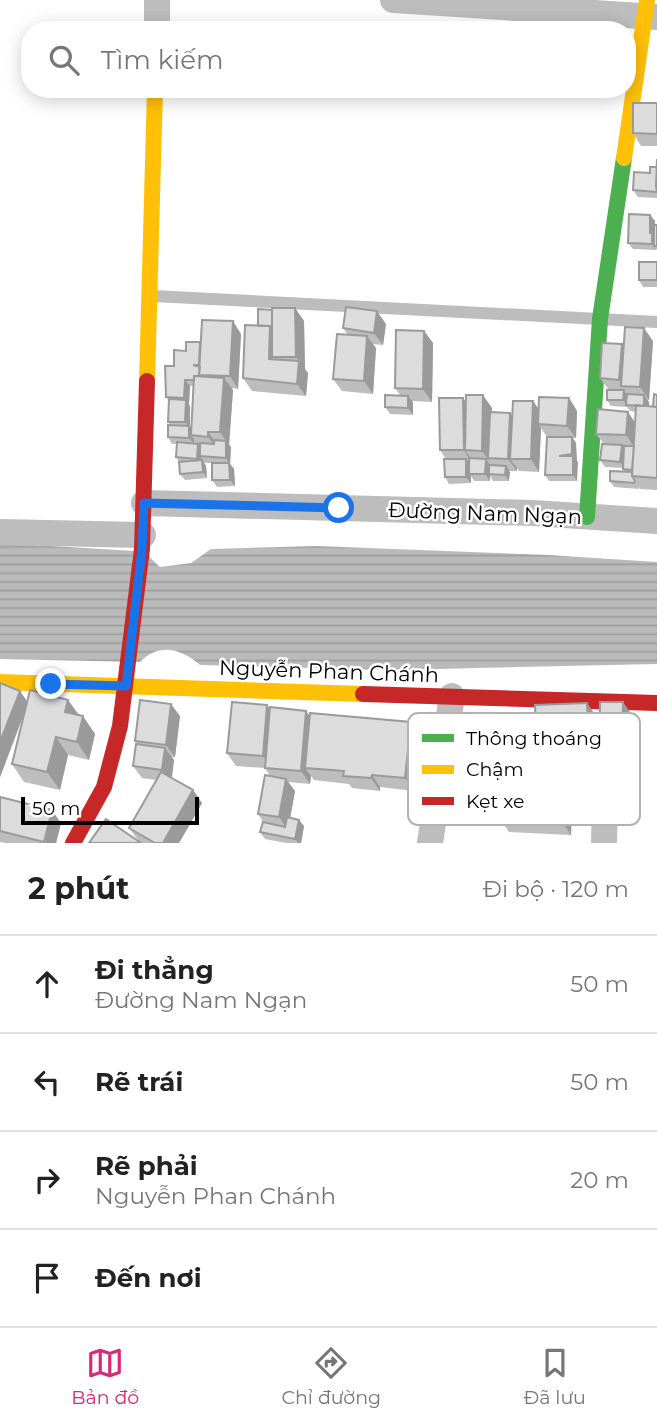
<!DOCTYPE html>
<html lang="vi">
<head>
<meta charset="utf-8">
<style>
	body { margin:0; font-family:Montserrat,sans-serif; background:#f6f6f6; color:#222 }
	.scale { position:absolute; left:21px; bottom:18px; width:178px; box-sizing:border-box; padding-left:7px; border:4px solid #000; border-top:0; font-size:19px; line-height:24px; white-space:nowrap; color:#000; -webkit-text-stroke:5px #fff; paint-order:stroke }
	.stop { position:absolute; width:21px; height:21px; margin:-16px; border:5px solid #1a73e8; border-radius:50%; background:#fff }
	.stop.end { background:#1a73e8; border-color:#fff; box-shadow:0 2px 7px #0008 }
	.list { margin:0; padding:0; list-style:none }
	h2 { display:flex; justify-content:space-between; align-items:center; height:91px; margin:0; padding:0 28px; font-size:30px }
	h2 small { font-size:23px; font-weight:400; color:#767676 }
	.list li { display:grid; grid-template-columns:46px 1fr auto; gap:21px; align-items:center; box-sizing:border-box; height:98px; padding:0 28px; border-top:2px solid #e0e0e0 }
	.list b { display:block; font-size:26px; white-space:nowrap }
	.list p { margin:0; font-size:23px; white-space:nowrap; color:#767676 }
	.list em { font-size:23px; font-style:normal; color:#767676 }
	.icon { flex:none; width:38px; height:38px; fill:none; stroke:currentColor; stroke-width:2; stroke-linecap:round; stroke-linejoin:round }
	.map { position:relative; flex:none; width:657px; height:843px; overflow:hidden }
	.search { position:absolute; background:#fff; box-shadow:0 4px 18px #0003; left:21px; right:21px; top:21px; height:77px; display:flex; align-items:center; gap:18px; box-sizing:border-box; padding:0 24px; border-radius:28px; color:#767676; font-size:26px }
	.sheet { height:483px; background:#fff }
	nav { display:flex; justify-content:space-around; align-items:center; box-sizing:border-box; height:98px; border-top:2px solid #e0e0e0; background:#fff; font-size:19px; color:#767676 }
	nav a { display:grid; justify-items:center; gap:4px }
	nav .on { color:#db2777 }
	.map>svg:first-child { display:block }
</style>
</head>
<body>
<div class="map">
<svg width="657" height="843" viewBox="0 0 657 843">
	<defs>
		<pattern id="water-rules" width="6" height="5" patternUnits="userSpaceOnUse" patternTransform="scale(1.75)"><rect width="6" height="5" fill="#bababa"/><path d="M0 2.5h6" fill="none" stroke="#9e9e9e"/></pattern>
	</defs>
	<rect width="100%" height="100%" fill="#fff"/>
	<path fill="url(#water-rules)" d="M 0,543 L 135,551 L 145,553 L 160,567 L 191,563 L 211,549 L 316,546 L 548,555 L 657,562 L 657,664 L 388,670 L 200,665 C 182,649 159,642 140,662 L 0,659 Z"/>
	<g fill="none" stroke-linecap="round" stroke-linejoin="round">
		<path stroke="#bdbdbd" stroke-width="12" d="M 153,296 L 657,322"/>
		<path stroke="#bdbdbd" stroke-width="26" d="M 393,0 L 657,17
			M 157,30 L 157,0
			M 144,503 L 533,513 L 657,521
			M 0,532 L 143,535
			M 430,843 L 452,696
			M 604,843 L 606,759"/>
		<path stroke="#4caf50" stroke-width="16" d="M 587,517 L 600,319 L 624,158"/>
		<path stroke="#ffc107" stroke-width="16" d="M 624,158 L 647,0
			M 147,381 L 155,89
			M 0,682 L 363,694"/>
		<path stroke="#c62828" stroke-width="16" d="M 363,694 L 657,703
			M 73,843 L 104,787 L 120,726 L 142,549 L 147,381"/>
	</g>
	<path fill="#bdbdbd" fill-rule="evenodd" d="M 657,103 L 657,146 L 641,146 L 633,133 Z
		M 657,159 L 657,198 L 638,197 L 633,190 L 657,167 Z
		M 650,215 L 655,221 L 655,225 L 657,225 L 657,250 L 656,249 L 656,250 L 633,249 L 628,243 Z
		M 657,262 L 657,287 L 643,287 L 639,280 Z
		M 295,308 L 304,321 L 305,369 L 308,373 L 306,396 L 252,391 L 243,378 L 258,326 Z
		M 386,324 L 383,345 L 373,344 L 376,348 L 373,394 L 342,391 L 333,379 L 347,334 L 343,328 Z
		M 424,331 L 433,343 L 432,402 L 412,401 L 413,415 L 390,414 L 385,407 L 400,395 L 395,388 Z
		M 241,334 L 238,389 L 232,388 L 233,390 L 229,445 L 231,447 L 230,464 L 234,469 L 235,486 L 217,487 L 212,480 L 212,463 L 204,463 L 202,460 L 206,466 L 207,478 L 185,480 L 180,474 L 179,462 L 176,457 L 177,444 L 172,444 L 168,437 L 170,425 L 168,422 L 169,401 L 166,397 L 174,366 L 186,351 L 200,342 ZM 190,386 L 193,386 L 191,428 L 190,426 L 190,407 L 189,404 Z
		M 653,341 L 649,400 L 647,400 L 649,402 L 649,406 L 653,407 L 657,395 L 657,490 L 640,489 L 639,487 L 639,489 L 614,487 L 610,481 L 624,472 L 623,468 L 605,467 L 600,460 L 604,444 L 596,434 L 635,422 L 636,412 L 630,411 L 627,407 L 611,406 L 607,400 L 609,390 L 600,378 L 624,347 Z
		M 463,398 L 466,402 L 492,408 L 492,412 L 510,413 L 512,416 L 533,401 L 539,410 L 569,398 L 577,411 L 576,438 L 573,438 L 576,443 L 577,481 L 549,481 L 545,475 L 547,437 L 541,428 L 539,472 L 519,471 L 517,468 L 517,471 L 509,471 L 509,481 L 493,481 L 490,476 L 490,481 L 474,481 L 471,476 L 471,483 L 449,484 L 445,477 L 446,459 L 440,450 Z
		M 0,683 L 20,691 L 27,701 L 68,700 L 79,715 L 95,734 L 89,760 L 68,755 L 60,790 L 24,782 L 12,764 L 23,717 L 0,777 Z
		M 267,705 L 270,709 L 420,734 L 414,791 L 380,787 L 380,791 L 352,788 L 349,784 L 314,780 L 311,776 L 310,784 L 288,782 L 295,791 L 290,818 L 304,826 L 301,843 L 286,843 L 265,839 L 260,832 L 264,823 L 258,814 L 270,776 L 265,768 L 236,766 L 227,753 Z
		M 632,715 L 631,800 L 608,800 L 599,787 Z
		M 180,716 L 175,757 L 172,757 L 174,760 L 172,778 L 202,803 L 179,843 L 142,843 L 138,840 L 129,828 L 156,780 L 142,778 L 133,766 L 137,744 L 135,741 Z
		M 596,716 L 596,741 L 583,742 L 589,751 L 585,780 L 537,772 L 528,760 L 536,731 Z
		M 0,797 L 61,823 L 56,843 L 6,843 L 0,842 Z
		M 572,805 L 571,835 L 509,832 L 500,819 Z"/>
	<path fill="#9a9a9a" d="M 650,215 L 655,221 L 654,246 L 656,250 L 652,244 L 650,233 Z
		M 295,308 L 304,321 L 305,369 L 308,373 L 306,396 L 297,384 L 299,361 L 296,357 Z
		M 377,311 L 386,324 L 383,345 L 374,333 Z
		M 233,321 L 241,334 L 238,389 L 230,376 Z
		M 270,326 L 279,339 L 272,357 L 278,366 L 269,359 Z
		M 644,328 L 653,341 L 649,400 L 640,387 Z
		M 424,331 L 433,343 L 432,402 L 423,389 Z
		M 367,336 L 376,348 L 373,394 L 364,381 Z
		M 622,344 L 631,357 L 624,386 L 619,380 Z
		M 224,378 L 233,390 L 229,445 L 231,447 L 230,464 L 234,469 L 235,486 L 230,480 L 229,463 L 226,458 L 226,441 L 220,432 Z
		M 185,380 L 190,386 L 189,404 L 190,407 L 190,426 L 194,432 L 191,435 L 194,439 L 194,444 L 189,438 L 189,428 L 185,422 Z
		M 624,390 L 628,397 L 627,405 L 623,400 Z
		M 483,395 L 492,408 L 491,458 L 488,458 L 491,463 L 482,451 Z
		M 644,395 L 649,402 L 649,412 L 644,406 Z
		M 408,396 L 413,402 L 413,415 L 408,408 Z
		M 463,398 L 472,410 L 465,450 L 472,460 L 472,463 L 464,450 Z
		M 569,398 L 577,411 L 576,438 L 567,426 Z
		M 533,401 L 542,414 L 538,424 L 541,428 L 539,472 L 531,459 Z
		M 628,412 L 636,424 L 635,448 L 626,435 Z
		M 510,413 L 519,426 L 510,459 L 517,468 L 517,471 L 508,459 Z
		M 208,432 L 217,444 L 217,449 L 208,437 Z
		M 572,437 L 576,443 L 577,461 L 572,454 Z
		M 198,444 L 203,450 L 200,456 L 206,466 L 207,478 L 203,472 L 202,465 L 197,459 Z
		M 622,445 L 626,452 L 625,468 L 620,462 Z
		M 573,456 L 578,462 L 577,481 L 573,475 Z
		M 466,459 L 471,465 L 469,474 L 471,476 L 471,483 L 466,477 Z
		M 486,459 L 490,465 L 489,474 L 490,476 L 490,481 L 485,474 Z
		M 506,466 L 510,472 L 509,481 L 505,475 Z
		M 20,691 L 28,703 L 0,777 L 0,742 Z
		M 68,700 L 80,717 L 65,712 Z
		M 623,702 L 632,715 L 631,800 L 622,788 Z
		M 587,703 L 596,716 L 596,741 L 588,729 Z
		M 171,704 L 180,716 L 175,757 L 166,745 Z
		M 267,705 L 276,718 L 271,769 L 263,756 Z
		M 306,711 L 315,723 L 305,768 L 311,776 L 310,784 L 301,771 Z
		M 83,716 L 95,734 L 89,760 L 77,742 Z
		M 411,722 L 420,734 L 414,791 L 405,778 Z
		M 56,737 L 68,755 L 60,790 L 47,772 Z
		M 580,738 L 589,751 L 585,780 L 576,767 Z
		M 165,748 L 174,760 L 171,783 L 162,770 Z
		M 372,775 L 380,787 L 380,791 L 371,778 Z
		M 286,779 L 295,791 L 288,830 L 279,817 Z
		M 193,790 L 202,803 L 179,843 L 163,843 Z
		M 563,792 L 572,805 L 571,835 L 562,822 Z
		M 52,810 L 61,823 L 56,843 L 45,843 Z
		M 299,820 L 304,826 L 301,843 L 298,843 L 295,839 Z"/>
	<path fill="#dcdcdc" stroke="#9a9a9a" stroke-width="2" d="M 633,103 L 657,103 L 657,134 L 633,133 Z
		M 657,159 L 657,186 L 656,186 Z
		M 650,167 L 657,167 L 656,186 L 657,192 L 633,190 L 634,172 L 650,173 Z
		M 629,214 L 650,215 L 650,233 L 652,233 L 652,244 L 628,243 Z
		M 654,225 L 657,225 L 657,246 L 654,246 Z
		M 639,262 L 657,262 L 657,280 L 639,280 Z
		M 346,307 L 377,311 L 374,333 L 343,328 Z
		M 272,308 L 295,308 L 296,357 L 272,357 Z
		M 258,309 L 272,310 L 272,329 L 270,326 L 258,326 Z
		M 202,320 L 233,321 L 230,376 L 199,375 Z
		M 245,325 L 270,326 L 269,359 L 299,361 L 297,384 L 243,378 Z
		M 625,327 L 644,328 L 640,387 L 621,386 Z
		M 396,330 L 424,331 L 423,389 L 395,388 Z
		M 337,334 L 367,336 L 364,381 L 333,379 Z
		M 186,342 L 200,342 L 199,365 L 193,365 L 200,367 L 199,376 L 194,376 L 194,380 L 185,380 L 184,398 L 166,397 L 165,366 L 174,366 L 174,350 L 186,351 Z
		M 602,343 L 622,344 L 619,380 L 600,378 Z
		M 194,376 L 224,378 L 220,432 L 208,432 L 208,437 L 191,435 Z
		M 607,390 L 624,390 L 623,400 L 607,400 Z
		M 627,394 L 644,395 L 644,406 L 626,405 Z
		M 654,394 L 657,395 L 657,407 L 653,407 Z
		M 385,395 L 408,396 L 408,408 L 385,407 Z
		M 466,395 L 483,395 L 482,451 L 465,450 Z
		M 539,397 L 569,398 L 567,426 L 538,424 Z
		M 439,398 L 463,398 L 464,450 L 440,450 Z
		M 169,399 L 186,400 L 185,422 L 168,422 Z
		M 513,401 L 533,401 L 531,459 L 510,459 Z
		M 636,405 L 657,407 L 657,478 L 632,476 Z
		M 598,409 L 628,412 L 626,435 L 596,434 Z
		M 490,412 L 510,413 L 508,459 L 488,458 Z
		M 168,425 L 189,426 L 189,438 L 168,437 Z
		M 547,437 L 572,437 L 572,454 L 559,456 L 573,456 L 573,475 L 545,475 Z
		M 214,440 L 226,441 L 226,458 L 200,456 L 200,443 L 214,444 Z
		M 177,442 L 198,444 L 197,459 L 176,457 Z
		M 602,444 L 622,445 L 620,462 L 600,460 Z
		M 624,446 L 634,446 L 632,470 L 623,469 Z
		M 469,458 L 486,459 L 485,474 L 469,474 Z
		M 444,459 L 466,459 L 466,477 L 445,477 Z
		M 202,460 L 203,472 L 180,474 L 179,462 Z
		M 212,463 L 229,463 L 230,480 L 212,480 Z
		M 489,465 L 506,466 L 505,475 L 489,474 Z
		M 610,471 L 632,472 L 632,476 L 635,481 L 634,483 L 610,481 Z
		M 0,683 L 20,691 L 0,742 Z
		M 30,690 L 68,700 L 65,712 L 83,716 L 77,742 L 56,737 L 47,772 L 12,764 Z
		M 140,700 L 171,704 L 166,745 L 135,741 Z
		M 232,702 L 267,705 L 263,756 L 227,753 Z
		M 600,702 L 623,702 L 622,788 L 599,787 Z
		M 587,703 L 588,729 L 536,731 L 535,705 Z
		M 270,707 L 306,711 L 301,771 L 265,768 Z
		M 310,713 L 411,722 L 405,778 L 372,775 L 371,778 L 343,776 L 344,771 L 305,768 Z
		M 136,744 L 165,748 L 162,770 L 133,766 Z
		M 161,772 L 193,790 L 163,843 L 155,843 L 129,828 Z
		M 265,775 L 286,779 L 279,817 L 258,814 Z
		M 0,797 L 52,810 L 44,842 L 0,831 Z
		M 287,817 L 299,820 L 295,839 L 260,832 L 263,822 L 285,827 Z
		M 106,819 L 141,843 L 89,843 Z"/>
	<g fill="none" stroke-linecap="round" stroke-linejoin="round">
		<path stroke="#1a73e8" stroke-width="9" d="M 51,684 L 126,686 L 142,549 L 144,503 L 339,508"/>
	</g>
	<g text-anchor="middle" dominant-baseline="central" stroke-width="5" stroke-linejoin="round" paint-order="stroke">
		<g font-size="21" fill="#000" stroke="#fff">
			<text transform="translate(485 513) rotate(2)">Đường Nam Ngạn</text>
			<text transform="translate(329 671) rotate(2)">Nguyễn Phan Chánh</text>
		</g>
	</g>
	<rect x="408" y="713" width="232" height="112" rx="10" fill="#fff" stroke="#b2b2b2" stroke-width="2"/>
	<rect x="422" y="734" width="32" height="8" fill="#4caf50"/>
	<rect x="422" y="765" width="32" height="9" fill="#ffc107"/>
	<rect x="422" y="797" width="32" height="8" fill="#c62828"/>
	<g font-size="19" fill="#000">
		<text x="466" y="745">Thông thoáng</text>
		<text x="466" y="776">Chậm</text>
		<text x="466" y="808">Kẹt xe</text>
	</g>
</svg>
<div class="scale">50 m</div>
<div class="stop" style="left:339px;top:508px"></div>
<div class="stop end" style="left:51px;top:684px"></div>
<div class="search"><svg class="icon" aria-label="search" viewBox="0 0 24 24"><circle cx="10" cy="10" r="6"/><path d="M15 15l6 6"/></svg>Tìm kiếm</div>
</div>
<section class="sheet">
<h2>2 phút<small>Đi bộ · 120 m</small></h2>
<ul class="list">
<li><svg class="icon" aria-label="ahead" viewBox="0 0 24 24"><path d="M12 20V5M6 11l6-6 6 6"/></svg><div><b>Đi thẳng</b><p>Đường Nam Ngạn</p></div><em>50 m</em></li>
<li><svg class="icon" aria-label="left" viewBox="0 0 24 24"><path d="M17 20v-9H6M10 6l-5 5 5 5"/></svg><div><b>Rẽ trái</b></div><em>50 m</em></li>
<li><svg class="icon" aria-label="right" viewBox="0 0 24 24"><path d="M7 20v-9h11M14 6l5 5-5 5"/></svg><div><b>Rẽ phải</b><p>Nguyễn Phan Chánh</p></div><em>20 m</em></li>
<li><svg class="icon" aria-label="arrive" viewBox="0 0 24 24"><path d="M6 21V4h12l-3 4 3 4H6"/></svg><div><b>Đến nơi</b></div></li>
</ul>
</section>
<nav>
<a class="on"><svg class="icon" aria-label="map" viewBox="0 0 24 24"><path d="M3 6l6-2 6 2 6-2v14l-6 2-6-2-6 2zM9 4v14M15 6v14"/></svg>Bản đồ</a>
<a><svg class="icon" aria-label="directions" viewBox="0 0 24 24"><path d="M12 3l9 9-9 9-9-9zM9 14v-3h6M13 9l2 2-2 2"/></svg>Chỉ đường</a>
<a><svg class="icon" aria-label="saved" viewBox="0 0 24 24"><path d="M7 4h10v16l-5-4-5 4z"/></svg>Đã lưu</a>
</nav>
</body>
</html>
